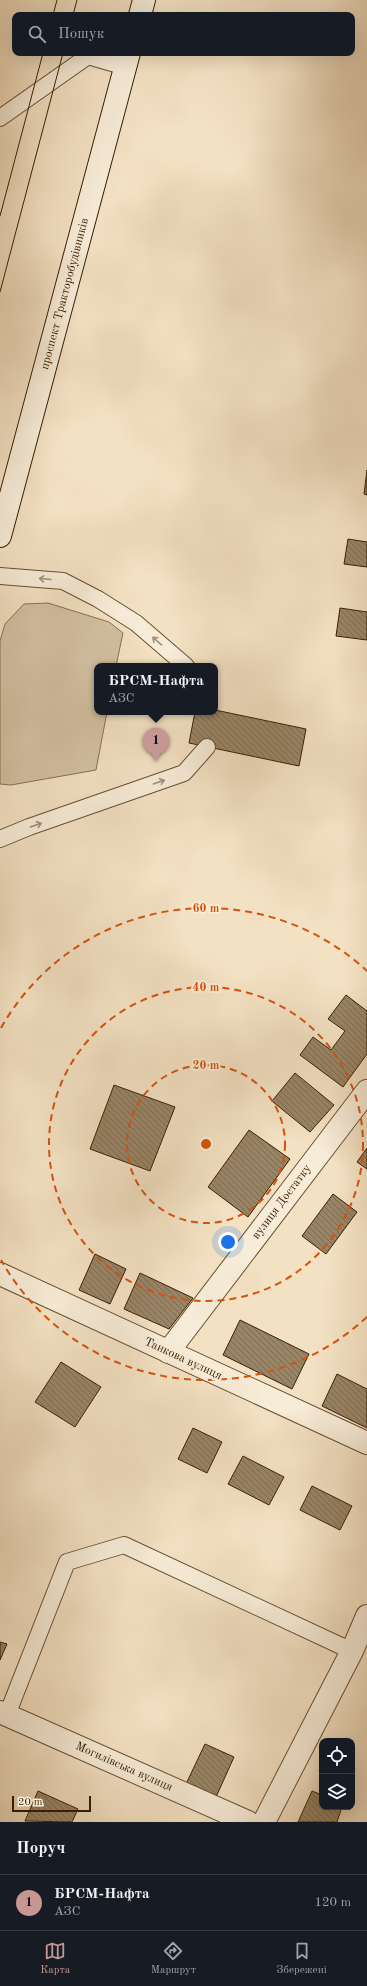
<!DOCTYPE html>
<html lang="uk">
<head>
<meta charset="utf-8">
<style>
	body { margin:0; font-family:"Old Standard TT",serif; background:#242831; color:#f1f3f6 }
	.controls { position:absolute; right:12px; bottom:12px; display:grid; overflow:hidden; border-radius:8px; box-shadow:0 4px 16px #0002 }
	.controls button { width:36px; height:36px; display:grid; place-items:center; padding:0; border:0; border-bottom:1px solid #363941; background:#171b24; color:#f1f3f6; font:20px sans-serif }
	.scale { position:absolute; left:12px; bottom:10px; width:79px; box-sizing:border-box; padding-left:4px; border:2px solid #382001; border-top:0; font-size:11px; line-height:14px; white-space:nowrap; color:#382001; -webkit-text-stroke:3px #f7ecd8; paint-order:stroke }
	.you { position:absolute; left:228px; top:1242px; width:14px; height:14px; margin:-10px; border:3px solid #fff; border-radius:50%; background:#1a73e8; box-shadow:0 0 0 6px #1a73e833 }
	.badge { display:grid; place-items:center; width:26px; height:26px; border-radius:50%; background:#c59692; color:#111; font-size:13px; font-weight:700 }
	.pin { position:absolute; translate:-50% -33px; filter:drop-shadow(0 1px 2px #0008) }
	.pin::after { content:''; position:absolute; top:21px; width:14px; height:12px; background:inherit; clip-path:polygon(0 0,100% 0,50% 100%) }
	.popup { position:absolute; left:94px; top:663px; width:124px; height:52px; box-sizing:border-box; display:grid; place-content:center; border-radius:8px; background:#171b24; filter:drop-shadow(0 1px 3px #0005); font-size:13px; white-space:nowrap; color:#9ea1a6 }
	.popup b { font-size:15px; color:#f1f3f6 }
	.popup::after { content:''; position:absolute; left:50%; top:100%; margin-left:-8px; border:8px solid transparent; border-top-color:#171b24 }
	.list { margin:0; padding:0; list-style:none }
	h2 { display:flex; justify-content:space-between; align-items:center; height:52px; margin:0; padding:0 16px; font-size:17px }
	h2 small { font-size:13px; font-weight:400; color:#9ea1a6 }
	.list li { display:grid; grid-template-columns:26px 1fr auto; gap:12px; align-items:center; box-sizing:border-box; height:56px; padding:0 16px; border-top:1px solid #363941 }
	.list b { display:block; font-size:15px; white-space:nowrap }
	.list p { margin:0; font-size:13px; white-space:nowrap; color:#9ea1a6 }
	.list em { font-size:13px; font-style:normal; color:#9ea1a6 }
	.icon { flex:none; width:22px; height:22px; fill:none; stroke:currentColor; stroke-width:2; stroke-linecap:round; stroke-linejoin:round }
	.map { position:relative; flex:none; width:367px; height:1822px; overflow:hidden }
	.search { position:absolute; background:#171b24; box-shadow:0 4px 16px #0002; left:12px; right:12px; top:12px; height:44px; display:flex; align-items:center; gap:10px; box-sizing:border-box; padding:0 14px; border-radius:8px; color:#9ea1a6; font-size:15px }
	.sheet { height:108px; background:#171b24 }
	nav { display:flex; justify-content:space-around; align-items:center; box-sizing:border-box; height:56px; border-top:1px solid #363941; background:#171b24; font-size:11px; color:#9ea1a6 }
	nav a { display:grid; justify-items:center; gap:2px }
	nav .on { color:#c59692 }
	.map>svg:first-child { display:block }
</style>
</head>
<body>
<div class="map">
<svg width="367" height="1822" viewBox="0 0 367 1822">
	<defs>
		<pattern id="building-back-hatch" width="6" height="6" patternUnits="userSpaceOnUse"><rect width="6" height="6" fill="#998466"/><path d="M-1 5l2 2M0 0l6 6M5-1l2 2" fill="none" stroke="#7e6c52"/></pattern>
	</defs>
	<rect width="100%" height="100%" fill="#f3e1c3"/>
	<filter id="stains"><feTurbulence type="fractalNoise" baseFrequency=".005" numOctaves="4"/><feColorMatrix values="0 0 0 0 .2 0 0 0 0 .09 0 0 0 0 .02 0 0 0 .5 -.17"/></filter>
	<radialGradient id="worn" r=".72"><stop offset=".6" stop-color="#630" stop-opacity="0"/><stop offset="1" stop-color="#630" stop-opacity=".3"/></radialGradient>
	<path fill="#d3c0a2" stroke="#867052" d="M 48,603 L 109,622 L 123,633 L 116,666 L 97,666 L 97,712 L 107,712 L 96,770 L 11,785 L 0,784 L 0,641 L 5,624 L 24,604 Z"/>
	<path fill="url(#building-back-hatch)" stroke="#382001" d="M 367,470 L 367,495 L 364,494 Z
		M 348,539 L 367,542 L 367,567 L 344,564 Z
		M 340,608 L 367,612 L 367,640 L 336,636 Z
		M 215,710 L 306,729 L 299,766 L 189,743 L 195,712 L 215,712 Z
		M 346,995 L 367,1011 L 367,1054 L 343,1087 L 300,1055 L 313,1037 L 331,1050 L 345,1031 L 328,1019 Z
		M 295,1073 L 334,1105 L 310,1132 L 272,1101 Z
		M 114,1085 L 175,1107 L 150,1171 L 90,1149 Z
		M 249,1130 L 290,1159 L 248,1217 L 208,1187 Z
		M 367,1148 L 367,1169 L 357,1162 Z
		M 333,1194 L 357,1212 L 326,1254 L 302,1236 Z
		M 95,1254 L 126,1269 L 110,1304 L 79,1290 Z
		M 140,1273 L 193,1298 L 169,1329 L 124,1309 Z
		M 240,1320 L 309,1354 L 292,1389 L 223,1355 Z
		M 61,1362 L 101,1387 L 75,1427 L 35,1402 Z
		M 337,1374 L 367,1389 L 367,1428 L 322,1406 Z
		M 193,1428 L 222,1442 L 207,1473 L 178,1459 Z
		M 243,1456 L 284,1477 L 269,1505 L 228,1484 Z
		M 312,1486 L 352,1506 L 340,1530 L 300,1510 Z
		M 0,1642 L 7,1644 L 0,1660 Z
		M 205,1744 L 234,1757 L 216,1797 L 186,1784 Z
		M 38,1791 L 78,1809 L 72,1822 L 25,1821 Z
		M 312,1791 L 322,1795 L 322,1807 L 342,1807 L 337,1822 L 298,1822 Z"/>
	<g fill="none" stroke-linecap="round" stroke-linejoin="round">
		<defs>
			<path id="lane" d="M 0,118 L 88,56 L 126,67
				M 0,576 L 63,581 L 98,599 L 136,623 L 186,666
				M 0,839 L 29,827 L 184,773 L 207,747
				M 7,1715 L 67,1562 L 124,1545 L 352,1651"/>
			<path id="street" d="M 0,1274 L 367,1443
				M 168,1352 L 367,1091
				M 0,1712 L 248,1822
				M 264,1822 L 352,1651 L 367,1616"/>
			<path id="secondary" d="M 140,15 L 144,0
				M 0,536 L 129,53"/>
		</defs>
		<use href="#lane" stroke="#675032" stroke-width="18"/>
		<use href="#street" stroke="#675032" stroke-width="24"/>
		<use href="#secondary" stroke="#382001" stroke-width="24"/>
		<use href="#lane" stroke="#f7ecd8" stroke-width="16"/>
		<use href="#street" stroke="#f7ecd8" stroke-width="22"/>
		<use href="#secondary" stroke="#f7ecd8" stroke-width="22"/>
		<path stroke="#382001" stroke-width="1" d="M 53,15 L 57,0
			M 73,15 L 77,0
			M 0,216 L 43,53
			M 0,292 L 63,53"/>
	</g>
	<defs><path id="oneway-shaft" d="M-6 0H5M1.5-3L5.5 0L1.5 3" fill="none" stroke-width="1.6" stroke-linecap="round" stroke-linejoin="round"/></defs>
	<g stroke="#a19077">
		<use href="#oneway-shaft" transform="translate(45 579) rotate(-175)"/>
		<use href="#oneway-shaft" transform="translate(157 641) rotate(-139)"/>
		<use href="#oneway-shaft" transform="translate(159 782) rotate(-19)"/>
		<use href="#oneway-shaft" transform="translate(36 825) rotate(-19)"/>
	</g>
	<g fill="none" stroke="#d6530b" stroke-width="2" stroke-dasharray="7 5">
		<circle cx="206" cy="1144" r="79"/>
		<circle cx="206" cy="1144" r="157"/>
		<path d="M367 1317A236 236 0 0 1 1 1260M1 1028A236 236 0 0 1 367 971"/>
	</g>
	<g text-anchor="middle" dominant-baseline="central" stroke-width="4" stroke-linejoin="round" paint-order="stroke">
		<g font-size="12" fill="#382001" stroke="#f7ecd8">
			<text transform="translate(65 294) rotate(-75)">проспект Тракторобудівників</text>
			<text transform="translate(282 1202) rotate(-53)">вулиця Достатку</text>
			<text transform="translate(183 1359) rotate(25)">Танкова вулиця</text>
			<text transform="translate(124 1767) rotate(24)">Могилівська вулиця</text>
		</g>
	</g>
	<circle cx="206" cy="1144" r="6" fill="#d6530b" stroke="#f7ecd8" stroke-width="2"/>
	<g font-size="12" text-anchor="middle" font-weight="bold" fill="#d6530b" stroke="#f7ecd8" stroke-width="4" stroke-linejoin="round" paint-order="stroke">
		<text x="206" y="912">60 m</text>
		<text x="206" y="991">40 m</text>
		<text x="206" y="1069">20 m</text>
	</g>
	<rect width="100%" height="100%" filter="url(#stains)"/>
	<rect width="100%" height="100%" fill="url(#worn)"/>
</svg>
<div class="controls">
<button><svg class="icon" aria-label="locate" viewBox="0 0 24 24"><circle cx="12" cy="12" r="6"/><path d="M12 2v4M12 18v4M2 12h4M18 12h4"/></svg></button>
<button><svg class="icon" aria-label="layers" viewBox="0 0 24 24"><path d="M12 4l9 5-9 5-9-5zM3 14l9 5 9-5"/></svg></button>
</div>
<div class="scale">20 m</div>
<div class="you"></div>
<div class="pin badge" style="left:156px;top:761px">1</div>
<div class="popup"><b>БРСМ-Нафта</b>АЗС</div>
<div class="search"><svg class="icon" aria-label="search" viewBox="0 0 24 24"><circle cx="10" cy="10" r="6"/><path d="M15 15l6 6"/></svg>Пошук</div>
</div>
<section class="sheet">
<h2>Поруч<small></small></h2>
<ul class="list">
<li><span class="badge">1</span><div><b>БРСМ-Нафта</b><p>АЗС</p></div><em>120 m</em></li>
</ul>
</section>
<nav>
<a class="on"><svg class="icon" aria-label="map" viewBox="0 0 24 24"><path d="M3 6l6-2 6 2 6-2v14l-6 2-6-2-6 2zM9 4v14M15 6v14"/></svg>Карта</a>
<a><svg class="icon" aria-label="directions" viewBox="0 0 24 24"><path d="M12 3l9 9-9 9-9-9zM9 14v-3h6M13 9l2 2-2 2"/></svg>Маршрут</a>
<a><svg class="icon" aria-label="saved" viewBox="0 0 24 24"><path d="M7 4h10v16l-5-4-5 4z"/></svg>Збережені</a>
</nav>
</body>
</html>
